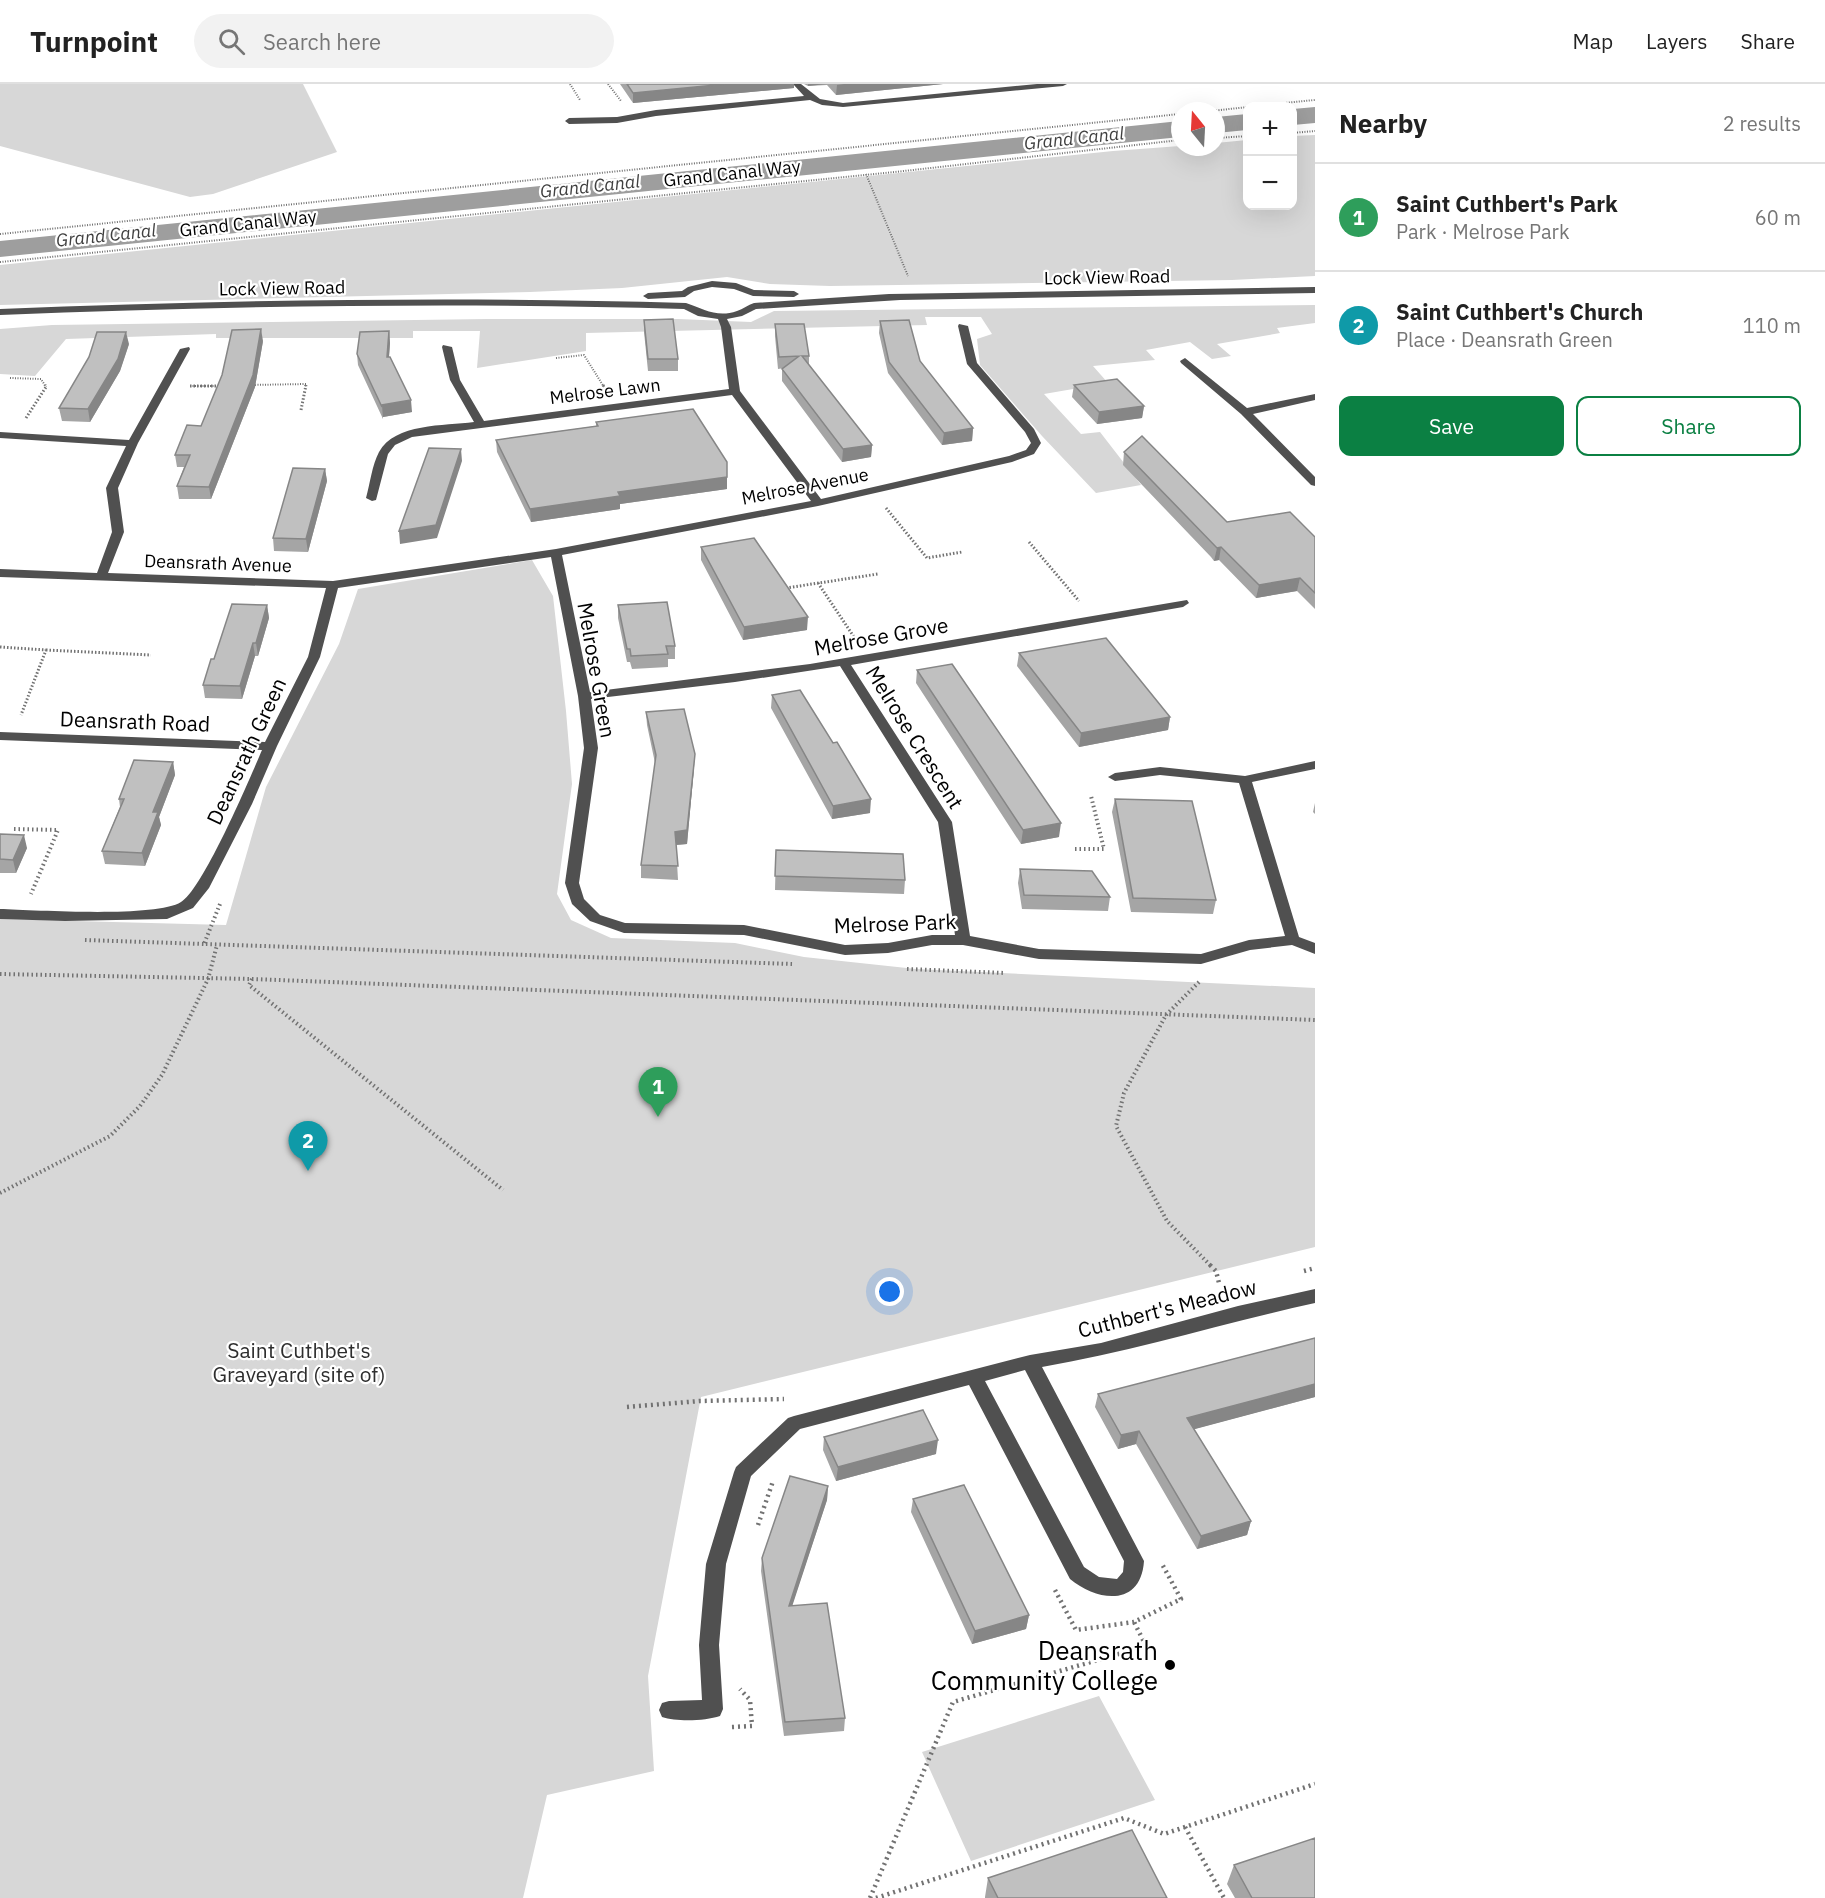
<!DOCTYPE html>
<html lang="en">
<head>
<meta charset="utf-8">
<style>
	body { margin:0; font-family:"IBM Plex Sans",sans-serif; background:#f2f2f2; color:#222 }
	.controls { position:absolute; right:18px; top:18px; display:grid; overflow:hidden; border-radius:12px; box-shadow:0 6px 24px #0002 }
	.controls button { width:54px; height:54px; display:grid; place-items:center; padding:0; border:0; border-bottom:2px solid #e0e0e0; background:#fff; color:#222; font:30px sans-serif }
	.compass { position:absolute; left:1171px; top:18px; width:54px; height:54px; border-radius:50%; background:#fff; box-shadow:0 6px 24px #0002; rotate:342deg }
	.you { position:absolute; left:890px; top:1208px; width:21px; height:21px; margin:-15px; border:4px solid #fff; border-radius:50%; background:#1a73e8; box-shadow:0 0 0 9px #1a73e833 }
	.badge { display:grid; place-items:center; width:39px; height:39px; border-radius:50%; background:#0b8043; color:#fff; font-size:20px; font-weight:700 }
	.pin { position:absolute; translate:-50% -50px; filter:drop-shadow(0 2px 3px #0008) }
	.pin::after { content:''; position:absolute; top:32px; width:21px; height:18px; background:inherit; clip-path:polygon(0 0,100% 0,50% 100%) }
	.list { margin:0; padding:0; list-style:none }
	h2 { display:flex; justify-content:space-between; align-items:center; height:78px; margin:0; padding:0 24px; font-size:26px }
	h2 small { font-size:20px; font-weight:400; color:#767676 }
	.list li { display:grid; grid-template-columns:39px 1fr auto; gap:18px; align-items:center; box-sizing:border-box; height:108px; padding:0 24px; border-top:2px solid #e0e0e0 }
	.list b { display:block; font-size:22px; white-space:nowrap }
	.list p { margin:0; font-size:20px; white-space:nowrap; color:#767676 }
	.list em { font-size:20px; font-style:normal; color:#767676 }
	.actions { display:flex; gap:12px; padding:18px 24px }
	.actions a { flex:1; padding:14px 0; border:2px solid #0b8043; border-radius:12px; text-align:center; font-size:21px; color:#0b8043 }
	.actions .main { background:#0b8043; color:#fff }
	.icon { flex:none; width:33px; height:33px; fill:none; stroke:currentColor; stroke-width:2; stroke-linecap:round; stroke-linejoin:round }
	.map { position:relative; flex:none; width:1315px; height:1814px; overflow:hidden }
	header { display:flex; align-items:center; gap:36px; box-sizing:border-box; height:84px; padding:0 30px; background:#fff; border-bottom:2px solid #e0e0e0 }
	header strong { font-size:28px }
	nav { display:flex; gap:33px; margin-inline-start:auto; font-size:21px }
	.search { width:420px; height:54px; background:#f2f2f2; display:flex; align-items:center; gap:15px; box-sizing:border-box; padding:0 21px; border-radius:33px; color:#767676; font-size:22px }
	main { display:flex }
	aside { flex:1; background:#fff }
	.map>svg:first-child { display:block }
</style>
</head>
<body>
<header>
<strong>Turnpoint</strong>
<div class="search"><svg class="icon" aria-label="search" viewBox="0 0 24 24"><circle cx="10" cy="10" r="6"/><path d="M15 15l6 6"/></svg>Search here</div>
<nav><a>Map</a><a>Layers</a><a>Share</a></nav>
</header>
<main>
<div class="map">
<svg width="1315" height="1814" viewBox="0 0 1315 1814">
	<rect width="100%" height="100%" fill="#fff"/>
	<path fill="#d7d7d7" d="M 0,0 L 303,0 L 337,68 L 213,110 L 190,113 L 0,62 Z
		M 1315,51 L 1315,192 L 1232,196 L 830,202 L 770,200 L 727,193 L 622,204 L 530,208 L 0,221 L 0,181 L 1113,67 L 1180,62 L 1216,63 L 1216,59 L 1247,56 L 1248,122 L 1292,122 L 1293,52 Z
		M 1315,221 L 1315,239 L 1277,244 L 1280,249 L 1217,260 L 1231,272 L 1212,275 L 1190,258 L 1146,266 L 1155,276 L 1093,282 L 1108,299 L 1044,310 L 1081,350 L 1100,348 L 1141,401 L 1096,409 L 1042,352 L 980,281 L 977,255 L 992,250 L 981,233 L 925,233 L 927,241 L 586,249 L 586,267 L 477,284 L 480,247 L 413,247 L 413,254 L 216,254 L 216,250 L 66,255 L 35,292 L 0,290 L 0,245 L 52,241 L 487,235 L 678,235 L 751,238 L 774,227 Z
		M 532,476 L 553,512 L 566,627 L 572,700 L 557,810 L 571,836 L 611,854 L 735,859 L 804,873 L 916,885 L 1315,904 L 1315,1163 L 701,1313 L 648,1592 L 654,1687 L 547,1711 L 523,1814 L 0,1814 L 0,835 L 226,841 L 266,703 L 339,560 L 358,505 Z
		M 1099,1612 L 1155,1716 L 971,1777 L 922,1668 Z"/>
	<path fill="#9e9e9e" d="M 1315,23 L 1315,39 L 1293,41 L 1293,25 Z
		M 1247,30 L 1247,46 L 1216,49 L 1216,33 Z
		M 1180,37 L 1180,53 L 0,173 L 0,157 Z"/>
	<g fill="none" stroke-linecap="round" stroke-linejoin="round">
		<path stroke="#727272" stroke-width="2" stroke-dasharray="1 1.5" stroke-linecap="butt" d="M 570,0 L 580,16
			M 608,0 L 621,17
			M 1254,22 L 1315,16
			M 1211,27 L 1248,23
			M 1292,49 L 1315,47
			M 1216,54 L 1248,52
			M 866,90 L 908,192
			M 0,150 L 1180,30
			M 0,178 L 895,88 L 1180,56
			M 556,274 L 584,271 L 604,303
			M 10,294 L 41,295 L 46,303
			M 250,301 L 306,300 L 305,303
			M 190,302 L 222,302"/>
		<path stroke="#727272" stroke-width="3" stroke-dasharray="1.5 2" stroke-linecap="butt" d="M 603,301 L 605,304
			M 190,302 L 222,302
			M 301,326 L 306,301
			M 26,334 L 46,303 L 45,301
			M 886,424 L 927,474 L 962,468
			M 1029,458 L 1079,517
			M 818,499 L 856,556
			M 786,504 L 878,490
			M 0,563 L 46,566 L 21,631
			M 46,566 L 151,571"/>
		<path stroke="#727272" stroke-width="4" stroke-dasharray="1.5 3" stroke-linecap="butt" d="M 14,745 L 58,746 L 31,810
			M 1075,765 L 1104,765 L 1091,712
			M 220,820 L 204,860 L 792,880
			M 85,856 L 204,860
			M 907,885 L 1005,889
			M 0,890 L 252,895 L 1315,936
			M 252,895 L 249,901 L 503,1106
			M 1199,898 L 1166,931 L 1124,1009 L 1116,1042 L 1167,1137 L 1212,1183
			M 0,1109 L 110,1052 L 140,1022 L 162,991 L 208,895 L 217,861"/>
		<path stroke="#727272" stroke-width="4.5" stroke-dasharray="2 4" stroke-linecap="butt" d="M 1210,1181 L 1216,1187 L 1219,1199
			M 1304,1187 L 1315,1184
			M 627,1323 L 700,1317 L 784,1315
			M 758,1441 L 773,1397
			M 1055,1506 L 1076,1546 L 1134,1538 L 1181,1515 L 1162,1480
			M 732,1643 L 752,1642 L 750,1616 L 740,1605
			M 1185,1743 L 1224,1814
			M 870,1814 L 953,1618 L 1146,1562 L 1134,1538
			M 876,1814 L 1124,1734 L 1164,1750 L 1315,1700"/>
		<path fill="#505050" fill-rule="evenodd" d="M 793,0 L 801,0 L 820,15 L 843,19 L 1037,0 L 1067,0 L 1063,2 L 843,23 L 822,21 L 810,16 L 656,32 L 617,39 L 569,40 L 565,37 L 569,34 L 617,33 L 656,26 L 804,12 Z
			M 712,197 L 736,199 L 754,206 L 794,207 L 799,210 L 794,213 L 753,212 L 734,205 L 712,203 L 694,207 L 685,213 L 648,215 L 643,212 L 648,209 L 682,207 L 688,203 Z
			M 1315,203 L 1315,209 L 900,216 L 756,225 L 742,232 L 727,235 L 731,243 L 740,307 L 821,415 L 1009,372 L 1026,366 L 1031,359 L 1025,348 L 967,280 L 958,242 L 959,240 L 968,242 L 977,279 L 1034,345 L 1041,359 L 1034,370 L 1012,378 L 818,422 L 562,471 L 590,608 L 810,580 L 1187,516 L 1189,519 L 1183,523 L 851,581 L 952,738 L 970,852 L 1039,865 L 1201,870 L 1249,856 L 1285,852 L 1239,699 L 1160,691 L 1115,697 L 1108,693 L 1115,689 L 1160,683 L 1245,692 L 1315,677 L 1315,685 L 1252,698 L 1299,853 L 1315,859 L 1315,870 L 1292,861 L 1250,866 L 1201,880 L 1039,875 L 963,861 L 932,861 L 888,869 L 845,871 L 744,851 L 624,849 L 590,837 L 572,820 L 565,799 L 584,664 L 578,612 L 551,473 L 338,504 L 320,573 L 277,662 L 252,720 L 209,804 L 193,824 L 167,835 L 65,837 L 0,835 L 0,825 C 35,826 156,834 181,818 C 203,805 250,694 262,666 L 0,656 L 0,648 L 265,658 L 308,573 L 326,504 L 0,493 L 0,485 L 97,489 L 112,448 L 106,404 L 126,362 L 0,354 L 0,348 L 129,356 L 180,265 L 189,263 L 190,265 L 138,359 L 118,404 L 124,448 L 108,489 L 333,497 L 556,465 L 811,417 L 732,311 L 412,353 L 395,361 L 388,370 L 376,416 L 372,417 L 366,414 C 370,400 372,381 379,368 C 395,339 444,342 474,338 L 450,296 L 442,263 L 443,261 L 452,263 L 460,296 L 484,337 L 729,305 L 721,243 L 718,235 L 698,232 L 684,225 C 456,218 228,222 0,231 L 0,225 C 229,216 457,212 686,219 C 704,225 717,234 737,227 C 743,225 748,221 754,219 L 889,210 ZM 840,582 L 938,738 L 955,851 L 932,851 L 888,859 L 845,861 L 744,841 L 625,839 L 600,831 L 584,815 L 579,799 L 598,664 L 591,615 L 735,598 Z
			M 1185,274 L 1247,324 L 1315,310 L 1315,316 L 1253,330 L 1315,393 L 1315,402 L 1311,401 L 1241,330 L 1181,279 L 1180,277 Z
			M 1315,1205 L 1315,1219 C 1224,1239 1134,1267 1042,1283 L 1144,1477 C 1141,1523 1098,1518 1070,1495 L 969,1301 L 800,1345 L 751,1392 L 726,1480 L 719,1561 L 723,1625 L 720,1632 C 705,1637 677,1638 662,1633 L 659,1626 L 662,1619 L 669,1617 L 702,1616 L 699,1561 L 706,1480 L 734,1388 L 736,1383 L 788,1334 L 794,1332 L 1030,1271 L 1101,1259 L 1238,1222 ZM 1025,1286 L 1124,1477 L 1123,1488 L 1117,1495 L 1099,1493 L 1084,1483 L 985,1297 Z"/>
	</g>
	<path fill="#a5a5a5" d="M 620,0 L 794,0 L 794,4 L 633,19 Z
		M 804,0 L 943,0 L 836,11 L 827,1 L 808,2 Z
		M 644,236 L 678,275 L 678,287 L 648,287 L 644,248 Z
		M 880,237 L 920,277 L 973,344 L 972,357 L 942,361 L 888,289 L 879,249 Z
		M 775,240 L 809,272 L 809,281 L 872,361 L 871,373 L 842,378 L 782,297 L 782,285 L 784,284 L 778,285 L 775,252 Z
		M 389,247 L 390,259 L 389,273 L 412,328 L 383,333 L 383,335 L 358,281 L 357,270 Z
		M 263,257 L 255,303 L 211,415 L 179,415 L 177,402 L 184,383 L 177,383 L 175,371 L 201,342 Z
		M 129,260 L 120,287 L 90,338 L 62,337 L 59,324 Z
		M 1074,301 L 1144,322 L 1142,334 L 1097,340 L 1072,313 Z
		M 596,338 L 727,405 L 620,420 L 620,425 L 531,438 L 497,368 L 496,356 L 596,342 Z
		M 1124,368 L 1227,438 L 1315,453 L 1315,525 L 1297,507 L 1256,514 L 1219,476 L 1214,477 L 1211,473 L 1123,381 Z
		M 325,385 L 327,397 L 308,468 L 274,467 L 273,454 Z
		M 701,463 L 807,546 L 743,556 L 701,476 Z
		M 267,521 L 269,534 L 258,572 L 255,572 L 242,615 L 205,614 L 203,601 L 214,575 Z
		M 618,521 L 675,562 L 675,575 L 668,575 L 668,583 L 632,585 L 630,578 L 627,578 L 618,534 Z
		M 1019,569 L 1170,633 L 1168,646 L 1079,663 L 1017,582 Z
		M 917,586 L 1059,753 L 1021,760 L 916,599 Z
		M 772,611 L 833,659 L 870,729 L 832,735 L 771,624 Z
		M 646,628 L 694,684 L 687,760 L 676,761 L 678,796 L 641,794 L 641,781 L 655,679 L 647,641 Z
		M 173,678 L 175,691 L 159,733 L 161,741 L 145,782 L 105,780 L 102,767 L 120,723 L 119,715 Z
		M 1115,715 L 1216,816 L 1213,830 L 1131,828 L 1112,728 Z
		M 1315,719 L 1315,730 L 1313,728 Z
		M 0,750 L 27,764 L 16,789 L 0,789 Z
		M 776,766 L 905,796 L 904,810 L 775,806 Z
		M 1020,785 L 1110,813 L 1108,827 L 1022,825 L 1018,799 Z
		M 1315,1254 L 1315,1313 L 1194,1345 L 1251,1437 L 1247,1451 L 1197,1465 L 1136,1360 L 1118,1365 L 1095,1323 L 1098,1310 Z
		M 824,1353 L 936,1370 L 836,1397 L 823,1366 Z
		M 828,1402 L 827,1416 L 792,1521 L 845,1634 L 844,1647 L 784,1652 L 761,1487 L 762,1474 Z
		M 913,1415 L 1029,1531 L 1026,1545 L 972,1560 L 911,1428 Z
		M 1234,1781 L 1315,1814 L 1235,1814 L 1227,1800 Z
		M 988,1794 L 1167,1814 L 985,1814 L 985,1813 Z"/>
	<path fill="#868686" d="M 726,0 L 794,0 L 794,4 L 633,19 L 633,9 Z
		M 808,0 L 827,0 L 808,2 Z
		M 844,0 L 943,0 L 836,11 L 837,1 Z
		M 261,245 L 263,257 L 255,303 L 211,415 L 209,403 Z
		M 389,247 L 390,259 L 388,285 L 387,273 Z
		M 126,248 L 129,260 L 120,287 L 90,338 L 88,325 Z
		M 411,316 L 412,328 L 383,333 L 383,335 L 382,321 Z
		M 1144,322 L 1142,334 L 1097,340 L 1099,328 Z
		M 973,344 L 972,357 L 942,361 L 944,349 Z
		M 872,361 L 871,373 L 842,378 L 843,365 Z
		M 461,365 L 462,377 L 437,454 L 400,460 L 399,447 Z
		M 325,385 L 327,397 L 308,468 L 306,455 Z
		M 727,393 L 727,405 L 620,420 L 620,425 L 531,438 L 530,425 L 618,408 Z
		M 1221,463 L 1219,476 L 1214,477 L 1217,464 Z
		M 1300,494 L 1297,507 L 1256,514 L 1259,501 Z
		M 267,521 L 269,534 L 258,572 L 256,559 Z
		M 808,533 L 807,546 L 743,556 L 744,543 Z
		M 253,559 L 255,572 L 242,615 L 240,602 Z
		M 1170,633 L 1168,646 L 1079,663 L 1081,649 Z
		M 695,670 L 694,684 L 687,760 L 675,761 L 675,748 Z
		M 173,678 L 175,691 L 159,733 L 161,741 L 145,782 L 142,769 L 153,728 Z
		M 871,715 L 870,729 L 832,735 L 833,722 Z
		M 1061,739 L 1059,753 L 1021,760 L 1023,746 Z
		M 24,751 L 27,764 L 16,789 L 13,776 Z
		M 1315,1300 L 1315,1313 L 1184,1348 L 1187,1334 Z
		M 1139,1347 L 1136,1360 L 1118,1365 L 1121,1351 Z
		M 938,1356 L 936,1370 L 836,1397 L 838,1383 Z
		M 828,1402 L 827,1416 L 788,1535 L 789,1522 Z
		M 1251,1437 L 1247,1451 L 1197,1465 L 1201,1452 Z
		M 1029,1531 L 1026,1545 L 972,1560 L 975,1547 Z"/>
	<path fill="#c0c0c0" stroke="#868686" stroke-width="1.5" d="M 627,0 L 726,0 L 633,9 Z
		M 673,235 L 678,275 L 648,275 L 644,236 Z
		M 909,236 L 920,277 L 973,344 L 944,349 L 889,278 L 880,237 Z
		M 775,240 L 804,240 L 809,272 L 802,272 L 872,361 L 843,365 L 782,285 L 799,272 L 779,273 Z
		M 261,245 L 253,291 L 209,403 L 177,402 L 190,371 L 175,371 L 187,341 L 201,342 L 222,291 L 232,246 Z
		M 389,247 L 387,273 L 390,273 L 411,316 L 382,321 L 382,323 L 357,270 L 360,248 Z
		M 97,248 L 126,248 L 118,275 L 88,325 L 59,324 L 89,273 Z
		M 1117,295 L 1144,322 L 1099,328 L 1074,301 Z
		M 693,325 L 727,378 L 727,393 L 618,408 L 620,412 L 530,425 L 496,356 L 598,342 L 596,338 Z
		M 1142,352 L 1227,438 L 1290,428 L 1315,453 L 1315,509 L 1300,494 L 1259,501 L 1221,463 L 1217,464 L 1124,368 Z
		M 429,364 L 461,365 L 436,441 L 399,447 Z
		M 293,384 L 325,385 L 306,455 L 273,454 Z
		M 754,454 L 808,533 L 744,543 L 701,463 Z
		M 667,518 L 675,562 L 666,562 L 668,570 L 631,572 L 630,565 L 627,565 L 618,521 Z
		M 232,520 L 267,521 L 256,559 L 253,559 L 240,602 L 203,601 L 211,575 L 214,575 Z
		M 1106,554 L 1170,633 L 1081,649 L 1019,569 Z
		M 952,580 L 1061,739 L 1023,746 L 917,586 Z
		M 800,606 L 833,659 L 837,658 L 871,715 L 833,722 L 772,611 Z
		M 684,625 L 695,670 L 687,746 L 675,748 L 678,782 L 641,781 L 656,671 L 646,628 Z
		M 134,676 L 173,678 L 153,728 L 158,728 L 142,769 L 102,767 L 124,715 L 119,715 Z
		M 1115,715 L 1192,717 L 1216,816 L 1133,814 Z
		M 0,750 L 24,751 L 13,776 L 0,775 Z
		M 776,766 L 903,770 L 905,796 L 775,792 Z
		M 1020,785 L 1092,787 L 1110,813 L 1024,811 Z
		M 1315,1254 L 1315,1300 L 1187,1334 L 1251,1437 L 1201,1452 L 1139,1347 L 1121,1351 L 1098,1310 Z
		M 923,1326 L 938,1356 L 838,1383 L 824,1353 Z
		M 790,1392 L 828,1402 L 789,1522 L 827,1519 L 845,1634 L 785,1638 L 762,1474 Z
		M 964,1401 L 1029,1531 L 975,1547 L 913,1415 Z
		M 1132,1746 L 1167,1814 L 998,1814 L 988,1794 Z
		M 1315,1754 L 1315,1814 L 1252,1814 L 1234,1781 Z"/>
	<circle fill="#000" stroke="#fff" stroke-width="2" cx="1170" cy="1581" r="6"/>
	<g text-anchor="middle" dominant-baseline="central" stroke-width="4.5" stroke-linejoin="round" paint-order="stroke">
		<g font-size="18" font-style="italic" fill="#3f3f3f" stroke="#fff">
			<text transform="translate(1074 54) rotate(-6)">Grand Canal</text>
			<text transform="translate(590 102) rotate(-6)">Grand Canal</text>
			<text transform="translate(106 151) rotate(-6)">Grand Canal</text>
		</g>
		<g font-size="18" fill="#000" stroke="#fff">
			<text transform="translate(732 89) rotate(-6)">Grand Canal Way</text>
			<text transform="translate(248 139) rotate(-6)">Grand Canal Way</text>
			<text transform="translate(1107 193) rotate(-1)">Lock View Road</text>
			<text transform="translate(282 204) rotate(-1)">Lock View Road</text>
			<text transform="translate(605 307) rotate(-7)">Melrose Lawn</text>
			<text transform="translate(805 402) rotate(-11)">Melrose Avenue</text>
			<text transform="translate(218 479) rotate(2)">Deansrath Avenue</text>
		</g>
		<g font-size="21" fill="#000" stroke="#fff">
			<text transform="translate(881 552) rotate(-10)">Melrose Grove</text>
			<text transform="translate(597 586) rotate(80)">Melrose Green</text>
			<text transform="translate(135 637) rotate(2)">Deansrath Road</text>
			<text transform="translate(915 653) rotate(58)">Melrose Crescent</text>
			<text transform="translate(246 667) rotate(-65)">Deansrath Green</text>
			<text transform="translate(895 839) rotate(-2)">Melrose Park</text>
			<text transform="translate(1167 1224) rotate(-14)">Cuthbert's Meadow</text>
		</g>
		<g font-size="21" fill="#2e2e2e" stroke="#fff">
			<text x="299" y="1266">Saint Cuthbet's<tspan x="299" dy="24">Graveyard (site of)</tspan></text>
		</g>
		<g font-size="26" fill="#000" stroke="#fff" text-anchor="end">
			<text x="1158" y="1566">Deansrath<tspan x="1158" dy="30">Community College</tspan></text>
		</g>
	</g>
</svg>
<div class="controls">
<button>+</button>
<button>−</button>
</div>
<svg class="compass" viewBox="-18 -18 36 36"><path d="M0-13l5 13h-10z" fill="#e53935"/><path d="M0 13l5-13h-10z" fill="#767676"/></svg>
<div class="you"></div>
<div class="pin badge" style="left:658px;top:1033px;background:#2e9e5b">1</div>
<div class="pin badge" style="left:308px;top:1087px;background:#0f9aa8">2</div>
</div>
<aside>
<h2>Nearby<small>2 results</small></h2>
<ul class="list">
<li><span class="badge" style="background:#2e9e5b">1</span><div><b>Saint Cuthbert's Park</b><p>Park · Melrose Park</p></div><em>60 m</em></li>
<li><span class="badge" style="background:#0f9aa8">2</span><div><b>Saint Cuthbert's Church</b><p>Place · Deansrath Green</p></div><em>110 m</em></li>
</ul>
<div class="actions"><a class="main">Save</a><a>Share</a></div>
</aside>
</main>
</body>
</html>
